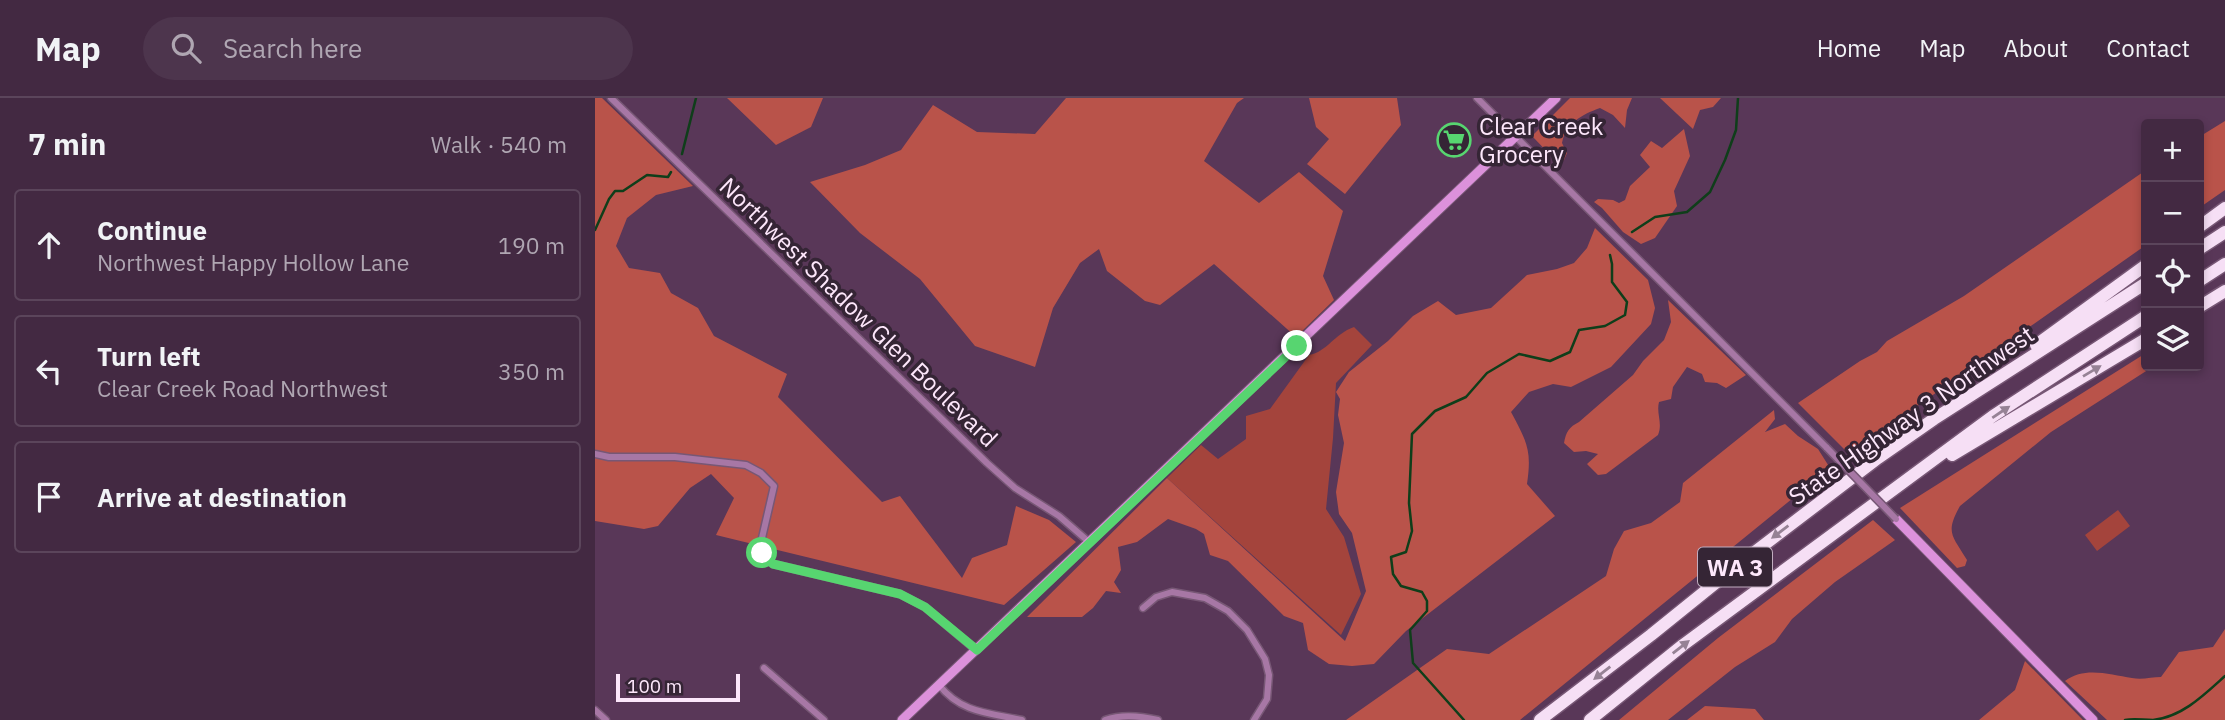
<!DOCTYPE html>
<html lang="en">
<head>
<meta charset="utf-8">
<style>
	body { margin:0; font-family:"IBM Plex Sans",sans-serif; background:#4d354d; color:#f1f3f6 }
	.controls { position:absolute; right:21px; top:21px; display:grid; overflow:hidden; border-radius:7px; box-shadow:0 4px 10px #0003 }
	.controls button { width:63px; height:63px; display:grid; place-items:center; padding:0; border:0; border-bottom:2px solid #5b455b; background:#432942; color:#f1f3f6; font:35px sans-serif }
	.scale { position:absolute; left:21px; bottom:18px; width:124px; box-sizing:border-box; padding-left:7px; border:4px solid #fde7fb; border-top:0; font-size:19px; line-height:24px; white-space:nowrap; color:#fde7fb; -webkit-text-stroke:5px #352535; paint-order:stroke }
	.stop { position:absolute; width:21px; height:21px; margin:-16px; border:5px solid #57d570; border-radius:50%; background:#fff }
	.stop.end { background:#57d570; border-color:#fff; box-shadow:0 2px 7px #0008 }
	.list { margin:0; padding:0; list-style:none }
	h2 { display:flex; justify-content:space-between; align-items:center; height:91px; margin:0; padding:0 28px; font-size:30px }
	h2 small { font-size:23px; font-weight:400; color:#afa6b2 }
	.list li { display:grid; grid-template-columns:46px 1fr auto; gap:21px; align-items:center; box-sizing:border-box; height:112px; margin:0 14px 14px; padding:0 14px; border:2px solid #5b455b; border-radius:7px }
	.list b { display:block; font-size:26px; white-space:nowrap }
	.list p { margin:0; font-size:23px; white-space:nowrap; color:#afa6b2 }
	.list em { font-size:23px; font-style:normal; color:#afa6b2 }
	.icon { flex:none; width:38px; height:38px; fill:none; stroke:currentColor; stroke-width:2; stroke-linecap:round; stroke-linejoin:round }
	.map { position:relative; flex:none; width:1630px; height:622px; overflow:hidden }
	header { display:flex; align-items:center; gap:42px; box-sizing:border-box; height:98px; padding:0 35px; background:#432942; border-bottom:2px solid #5b455b }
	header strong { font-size:33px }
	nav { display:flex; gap:38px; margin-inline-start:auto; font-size:24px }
	.search { width:490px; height:63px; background:#4d354d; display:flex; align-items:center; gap:18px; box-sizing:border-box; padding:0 24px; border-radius:38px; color:#afa6b2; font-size:26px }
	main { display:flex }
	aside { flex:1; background:#432942 }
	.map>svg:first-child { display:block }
</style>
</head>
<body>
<header>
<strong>Map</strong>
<div class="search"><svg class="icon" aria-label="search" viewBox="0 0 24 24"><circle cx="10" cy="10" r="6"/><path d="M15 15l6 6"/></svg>Search here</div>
<nav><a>Home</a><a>Map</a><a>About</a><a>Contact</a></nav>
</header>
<main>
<aside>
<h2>7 min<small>Walk · 540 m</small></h2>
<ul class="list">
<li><svg class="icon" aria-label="ahead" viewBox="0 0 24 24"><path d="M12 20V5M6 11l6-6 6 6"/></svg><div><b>Continue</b><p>Northwest Happy Hollow Lane</p></div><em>190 m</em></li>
<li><svg class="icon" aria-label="left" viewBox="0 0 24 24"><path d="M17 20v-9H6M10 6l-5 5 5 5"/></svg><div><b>Turn left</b><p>Clear Creek Road Northwest</p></div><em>350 m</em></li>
<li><svg class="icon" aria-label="arrive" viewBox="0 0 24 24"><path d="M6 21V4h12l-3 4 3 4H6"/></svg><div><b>Arrive at destination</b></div></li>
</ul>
</aside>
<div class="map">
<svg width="1630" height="622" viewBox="0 0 1630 622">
	<rect width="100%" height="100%" fill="#593758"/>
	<path fill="#a4443c" d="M 759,229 L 777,247 L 741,285 L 738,340 L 731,411 L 749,439 L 766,496 L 746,537 L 572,380 L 606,347 L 623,361 L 651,341 L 651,318 L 675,311 L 714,257 C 732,254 739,236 759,229 Z
		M 1523,412 L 1535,428 L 1502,453 L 1490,437 Z"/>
	<path fill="#b9534a" d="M 0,0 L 7,0 L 98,88 L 61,97 L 32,120 L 21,148 L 34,170 L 65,175 L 76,195 L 103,210 L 119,238 L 192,276 L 183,299 L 287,404 L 305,398 L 367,480 L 377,460 L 412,447 L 421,408 L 454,422 L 481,444 L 409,507 L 121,437 L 139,400 L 116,376 L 95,390 L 63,428 L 49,431 L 0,423 Z
		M 132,0 L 228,0 L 216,29 L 181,47 Z
		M 471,0 L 649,0 L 642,5 L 609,63 L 664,105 L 704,74 L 748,113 L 728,178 L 739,202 L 701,239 L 619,166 L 565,207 L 550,203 L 512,173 L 504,151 L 485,165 L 458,210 L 440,269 L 380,248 L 325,181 L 265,135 L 215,84 L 270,67 L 306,52 L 338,7 L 382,34 L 440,36 Z
		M 714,0 L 802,0 L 806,27 L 750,96 L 712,66 L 734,41 L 721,29 Z
		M 975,0 L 1037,0 L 1032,12 L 1030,30 L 1018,17 L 1005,10 C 986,17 971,25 967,45 L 972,55 L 969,62 L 963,65 L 937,38 Z
		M 1065,0 L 1126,0 L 1118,9 L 1105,12 L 1098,31 Z
		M 1630,23 L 1630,92 L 1604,110 L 1604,39 Z
		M 1089,31 L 1095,58 L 1079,93 L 1082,108 L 1060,140 L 1046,146 L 1028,134 L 1007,110 L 999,104 L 1003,101 L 1018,102 L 1024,105 L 1030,102 L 1035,88 L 1055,69 L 1045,57 L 1056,43 L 1067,50 Z
		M 1551,72 L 1551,147 L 1254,356 L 1203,305 L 1265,263 L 1282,254 L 1292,243 L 1369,198 Z
		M 1000,130 L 1053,182 L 1060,210 L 1056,226 L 1016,269 L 976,289 L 958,286 L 934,294 L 916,314 C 932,344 937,352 932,386 L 960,418 L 811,533 L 779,566 L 757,568 L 734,566 L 713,552 L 708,525 L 689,518 L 633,463 L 615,457 L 609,436 L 601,431 L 573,421 L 542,444 L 523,449 L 526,472 L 519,484 L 526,495 L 511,493 L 498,510 L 487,519 L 432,519 L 572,380 L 750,543 L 771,493 L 757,435 L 744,416 L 741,394 L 749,345 L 743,317 L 745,301 L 741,294 L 754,274 L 793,243 L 818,218 L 843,203 L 861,217 L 896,210 L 932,177 L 962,171 L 979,165 L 992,150 Z
		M 1073,202 L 1151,277 L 1131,290 L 1122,285 L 1110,284 L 1107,276 L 1092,269 L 1078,289 L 1076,301 L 1064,304 C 1061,316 1068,325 1063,337 L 1011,376 L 1003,377 L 992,366 L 1003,356 L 991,353 L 979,354 L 969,345 C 971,334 974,329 984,324 L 1038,277 L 1048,263 L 1069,242 L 1076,224 Z
		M 1551,255 L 1551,268 L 1559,268 L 1456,334 L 1365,408 C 1350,435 1357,437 1372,462 L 1370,468 L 1362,470 L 1305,410 Z
		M 1179,312 L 1180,321 L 1170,334 L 1190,326 L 1203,338 L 1223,351 L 1235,370 L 925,622 L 751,622 L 852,551 L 894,556 L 1011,478 L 1019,451 L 1029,433 L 1056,425 L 1085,404 L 1088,385 Z
		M 1278,422 L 1300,442 L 1240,484 L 1197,521 L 1180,544 L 1140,569 L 1073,622 L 1024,622 L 1123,540 Z
		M 1630,531 L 1630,622 L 1512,622 L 1470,583 C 1490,568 1515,577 1537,580 C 1547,582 1557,579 1566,579 L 1584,554 L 1618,549 Z
		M 1430,563 L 1488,622 L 1384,622 L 1420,592 Z
		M 1110,608 L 1160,611 L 1169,622 L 1092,622 Z"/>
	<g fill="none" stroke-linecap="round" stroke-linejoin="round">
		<path stroke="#0f3e1a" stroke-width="2.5" d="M 87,56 L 101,0
			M 0,132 L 14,101 L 20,93 L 28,93 L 52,77 L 73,79 L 76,74
			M 1037,134 L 1060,119 L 1092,114 L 1115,94 L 1130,62 L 1141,32 L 1143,0
			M 869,622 L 818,565 L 815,532 L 832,513 L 832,503 L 827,494 L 806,488 L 798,476 L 796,459 L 811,454 L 817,433 L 814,405 L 817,336 L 840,313 L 871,299 L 892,275 L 924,256 L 955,263 L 975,254 L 984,232 L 1010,228 L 1030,217 L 1032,204 L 1017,184 L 1017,166 L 1015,157
			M 1530,622 C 1539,620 1548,622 1558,622 C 1587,619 1609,597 1630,578"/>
		<defs>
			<path id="street" d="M 16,0 L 392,365 L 420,390 L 464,418 L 494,444
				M 882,0 L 1232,350
				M 0,356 L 14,359 L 80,359 L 151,367 L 166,375 L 179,388 L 164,453 L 178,466 L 305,496 L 330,509 L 381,552
				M 548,510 L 561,499 L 577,494 L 610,500 L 633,513 L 652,532 L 670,561 L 674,577 L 672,601 L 659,622
				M 169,570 L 229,622
				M 344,587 C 366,615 394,615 427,622
				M 0,612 L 11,622
				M 510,622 C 527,616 546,618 563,622"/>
			<path id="secondary" d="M 1301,421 L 1498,622
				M 307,622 L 961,0"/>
			<path id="highway" d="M 1604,129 L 1630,110
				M 1604,151 L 1630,134
				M 1604,183 L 1630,166
				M 1604,209 L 1630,193
				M 1441,247 L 1551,167
				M 1357,357 L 1551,241
				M 945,622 L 1056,537 L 1144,466 L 1283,360 L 1339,321 L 1551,185
				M 995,622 L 1088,547 L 1398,318 L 1551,218"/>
		</defs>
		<use href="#street" stroke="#775775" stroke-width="9"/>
		<use href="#secondary" stroke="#775775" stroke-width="11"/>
		<use href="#highway" stroke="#775775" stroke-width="15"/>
		<use href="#street" stroke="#a777a5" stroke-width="6"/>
		<use href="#secondary" stroke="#dc91db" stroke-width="9"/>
		<use href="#highway" stroke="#f6dff5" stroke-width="12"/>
		<defs>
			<path id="street-bridge" d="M 1232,350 L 1301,421"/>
		</defs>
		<use href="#street-bridge" stroke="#775775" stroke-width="9" stroke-linecap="butt"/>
		<use href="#street-bridge" stroke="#a777a5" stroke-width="6"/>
	</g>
	<defs><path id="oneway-solid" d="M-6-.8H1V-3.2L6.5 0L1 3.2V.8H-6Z" transform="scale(1.75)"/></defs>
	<g fill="#968295">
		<use href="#oneway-solid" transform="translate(1497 273) rotate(-31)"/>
		<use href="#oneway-solid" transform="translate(1406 314) rotate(-34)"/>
		<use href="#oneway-solid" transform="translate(1185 434) rotate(143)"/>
		<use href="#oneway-solid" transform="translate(1086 549) rotate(-38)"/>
		<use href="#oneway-solid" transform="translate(1007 575) rotate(142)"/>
	</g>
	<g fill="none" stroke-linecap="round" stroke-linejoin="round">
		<path stroke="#57d570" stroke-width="9" d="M 167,455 L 178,466 L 305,496 L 330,509 L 382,552 L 702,248"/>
	</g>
	<defs>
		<symbol id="supermarket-ring" viewBox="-11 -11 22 22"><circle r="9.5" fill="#352535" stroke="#57d570" stroke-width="1.5"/><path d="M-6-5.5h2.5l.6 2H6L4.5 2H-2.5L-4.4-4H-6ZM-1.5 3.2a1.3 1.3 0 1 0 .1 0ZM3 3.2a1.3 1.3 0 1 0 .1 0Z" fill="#57d570"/></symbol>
	</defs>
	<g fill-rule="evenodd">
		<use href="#supermarket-ring" x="840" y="23" width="38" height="38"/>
	</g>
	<g text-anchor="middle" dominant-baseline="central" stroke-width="7" stroke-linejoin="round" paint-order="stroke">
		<rect fill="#352535" stroke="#c1adc0" stroke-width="2" x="1103" y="449.5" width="74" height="39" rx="5"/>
		<g font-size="23" font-weight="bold" fill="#fde7fb">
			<text x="1140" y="469">WA 3</text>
		</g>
		<g font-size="24" fill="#fde7fb" stroke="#352535" text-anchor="start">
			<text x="884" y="28">Clear Creek<tspan x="884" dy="28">Grocery</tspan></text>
		</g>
		<g font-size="24" fill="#fde7fb" stroke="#352535">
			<text transform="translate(264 214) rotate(44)">Northwest Shadow Glen Boulevard</text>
			<text transform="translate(1316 317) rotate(-35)">State Highway 3 Northwest</text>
		</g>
	</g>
</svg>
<div class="controls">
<button>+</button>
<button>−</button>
<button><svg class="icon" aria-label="locate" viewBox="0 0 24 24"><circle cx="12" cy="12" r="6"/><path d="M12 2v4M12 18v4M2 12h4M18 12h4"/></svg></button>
<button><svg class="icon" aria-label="layers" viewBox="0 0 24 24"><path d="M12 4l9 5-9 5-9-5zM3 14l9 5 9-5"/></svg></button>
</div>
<div class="scale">100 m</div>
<div class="stop" style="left:167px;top:455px"></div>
<div class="stop end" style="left:702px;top:248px"></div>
</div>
</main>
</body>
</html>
